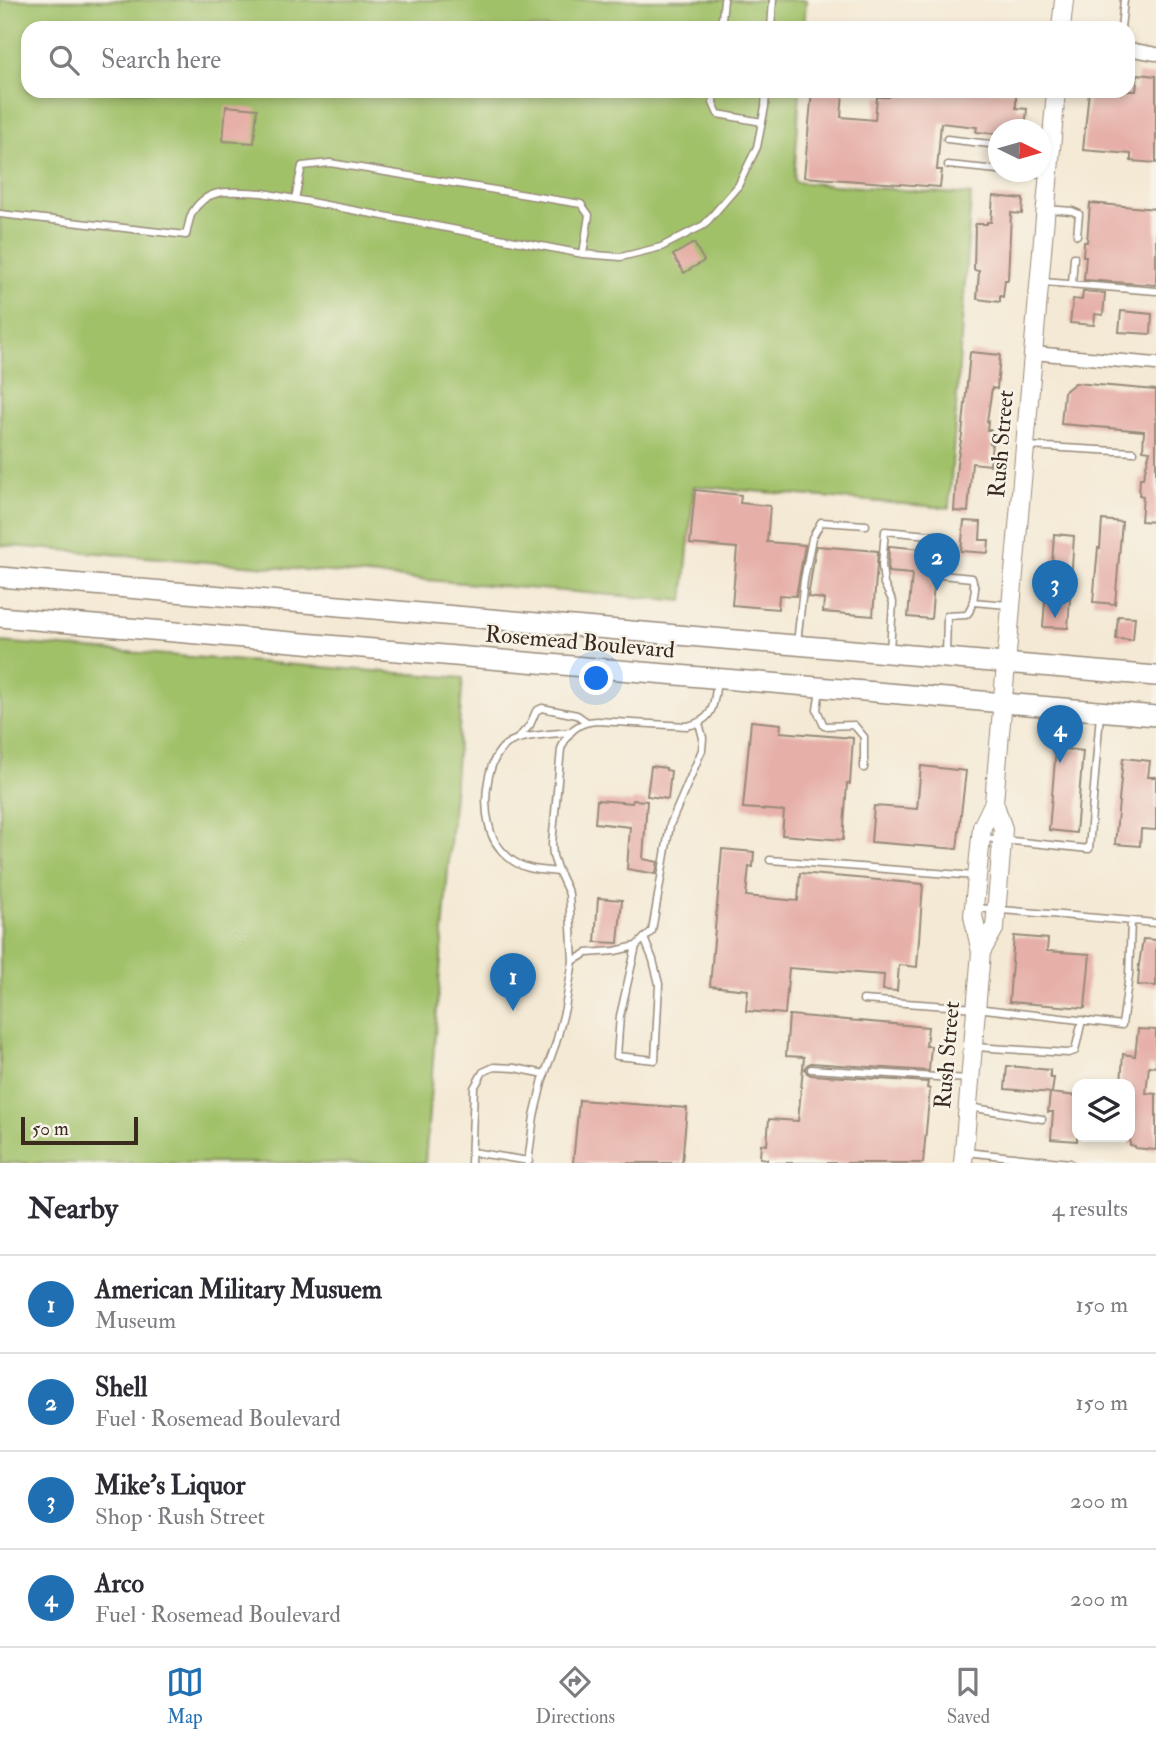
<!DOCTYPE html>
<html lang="en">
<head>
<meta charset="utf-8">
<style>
	body { margin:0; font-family:"IM FELL Double Pica",serif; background:#f7f7f7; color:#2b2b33 }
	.controls { position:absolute; right:21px; bottom:21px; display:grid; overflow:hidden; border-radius:14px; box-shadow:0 4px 10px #0003 }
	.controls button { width:63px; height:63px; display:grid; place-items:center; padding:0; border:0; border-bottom:2px solid #e1e1e2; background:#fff; color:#2b2b33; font:35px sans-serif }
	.compass { position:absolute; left:988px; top:119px; width:63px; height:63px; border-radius:50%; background:#fff; box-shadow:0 4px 10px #0003; rotate:95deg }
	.scale { position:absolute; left:21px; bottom:18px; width:117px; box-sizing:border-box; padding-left:7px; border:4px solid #3b2a1e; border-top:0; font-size:19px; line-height:24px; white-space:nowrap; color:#3b2a1e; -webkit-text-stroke:5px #f7f3e8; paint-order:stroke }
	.you { position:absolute; left:597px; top:679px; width:24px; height:24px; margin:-18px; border:5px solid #fff; border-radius:50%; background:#1a73e8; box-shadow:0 0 0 10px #1a73e833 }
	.badge { display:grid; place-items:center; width:46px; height:46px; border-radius:50%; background:#1f6fb2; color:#fff; font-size:23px; font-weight:700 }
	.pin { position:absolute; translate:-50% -58px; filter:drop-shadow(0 2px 4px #0008) }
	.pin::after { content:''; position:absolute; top:37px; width:24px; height:21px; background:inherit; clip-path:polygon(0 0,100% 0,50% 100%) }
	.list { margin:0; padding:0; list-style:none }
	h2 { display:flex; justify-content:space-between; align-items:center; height:91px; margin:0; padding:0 28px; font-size:30px }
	h2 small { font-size:23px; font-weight:400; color:#7c7c81 }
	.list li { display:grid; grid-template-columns:46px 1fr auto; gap:21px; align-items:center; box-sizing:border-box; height:98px; padding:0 28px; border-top:2px solid #e1e1e2 }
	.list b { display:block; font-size:26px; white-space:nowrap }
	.list p { margin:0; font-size:23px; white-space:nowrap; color:#7c7c81 }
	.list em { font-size:23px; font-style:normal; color:#7c7c81 }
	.icon { flex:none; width:38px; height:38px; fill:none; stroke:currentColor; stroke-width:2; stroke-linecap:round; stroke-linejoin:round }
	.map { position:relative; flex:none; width:1156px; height:1163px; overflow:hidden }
	.search { position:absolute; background:#fff; box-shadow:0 4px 10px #0003; left:21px; right:21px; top:21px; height:77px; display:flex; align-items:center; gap:18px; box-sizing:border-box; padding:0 24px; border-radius:21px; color:#7c7c81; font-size:26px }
	.sheet { height:483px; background:#fff }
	nav { display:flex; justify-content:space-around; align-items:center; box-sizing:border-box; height:98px; border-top:2px solid #e1e1e2; background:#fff; font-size:19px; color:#7c7c81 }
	nav a { display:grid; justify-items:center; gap:4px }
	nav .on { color:#1f6fb2 }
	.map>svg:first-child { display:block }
</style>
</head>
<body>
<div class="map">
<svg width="1156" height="1163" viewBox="0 0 1156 1163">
	<rect width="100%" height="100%" fill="#f7f3e8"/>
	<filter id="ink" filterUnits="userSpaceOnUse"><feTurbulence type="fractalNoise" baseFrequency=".0143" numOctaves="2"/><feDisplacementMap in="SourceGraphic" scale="14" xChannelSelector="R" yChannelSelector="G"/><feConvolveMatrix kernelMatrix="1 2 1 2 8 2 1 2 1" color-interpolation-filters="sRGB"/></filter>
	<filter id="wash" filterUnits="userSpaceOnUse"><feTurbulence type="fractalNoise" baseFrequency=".00686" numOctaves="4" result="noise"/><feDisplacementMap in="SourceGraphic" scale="28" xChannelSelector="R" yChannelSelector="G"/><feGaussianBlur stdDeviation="1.57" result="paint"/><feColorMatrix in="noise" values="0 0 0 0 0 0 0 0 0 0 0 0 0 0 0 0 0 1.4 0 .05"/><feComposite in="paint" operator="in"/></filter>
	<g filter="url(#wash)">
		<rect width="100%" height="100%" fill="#f4e9d4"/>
		<path fill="#a1c169" stroke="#6e7644" stroke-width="2" d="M 0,0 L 806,0 L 804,28 L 28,28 L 28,91 L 800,91 L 794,182 L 971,195 L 949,508 L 694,486 L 683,601 L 0,545 Z
			M 0,642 L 463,678 L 425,1163 L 0,1163 Z"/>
		<g id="blocks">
			<path fill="#e6b0a8" d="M 1138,74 L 1156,76 L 1156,163 L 1131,161 L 1131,154 L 1083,150 L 1089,91 L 1136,91 Z
				M 812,91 L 843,93 L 841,117 L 875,120 L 877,97 L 889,97 L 890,91 L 1016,91 L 1016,108 L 1027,109 L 1025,130 L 998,130 L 998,134 L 976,132 L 977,127 L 941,123 L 937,170 L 942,170 L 940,187 L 804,177 Z
				M 226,106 L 257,109 L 254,143 L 223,141 Z
				M 993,196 L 1023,199 L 1022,214 L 1011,213 L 1008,280 L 1005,280 L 1003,297 L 1000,296 L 1000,302 L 977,299 L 979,271 L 974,270 L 975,224 L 987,224 L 987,222 L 991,222 Z
				M 1090,203 L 1156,209 L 1156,285 L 1084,280 L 1086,256 L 1083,256 L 1084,242 L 1087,242 Z
				M 694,243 L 704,261 L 684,273 L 673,255 Z
				M 1083,291 L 1105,293 L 1103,315 L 1095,314 L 1094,325 L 1070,323 L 1073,299 L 1082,300 Z
				M 1121,311 L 1152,314 L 1151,334 L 1119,332 Z
				M 971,352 L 1000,355 L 997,389 L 992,388 L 987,421 L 988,421 L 987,430 L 991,430 L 990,443 L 992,443 L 990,465 L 972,463 L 968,512 L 954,511 L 957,463 L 962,435 L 970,353 Z
				M 1075,383 L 1156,390 L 1156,522 L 1141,521 L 1143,496 L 1139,495 L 1140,478 L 1143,478 L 1150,451 L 1143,450 L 1144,431 L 1061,424 L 1064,392 Z
				M 695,490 L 741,495 L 740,503 L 770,506 L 767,542 L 805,545 L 796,596 L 779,595 L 778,609 L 732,605 L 737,548 L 690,544 Z
				M 1102,520 L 1122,522 L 1115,604 L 1093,602 L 1098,548 L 1100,548 Z
				M 964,521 L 981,522 L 980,540 L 989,540 L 988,553 L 961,551 Z
				M 1054,534 L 1074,536 L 1068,628 L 1043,627 L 1046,589 L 1053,590 L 1055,563 L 1052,563 Z
				M 816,546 L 878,551 L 873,616 L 823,612 L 824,599 L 808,597 Z
				M 889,546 L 934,550 L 931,584 L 934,584 L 931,619 L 908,617 L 912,574 L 888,572 Z
				M 1118,616 L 1135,617 L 1133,640 L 1116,639 Z
				M 751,721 L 781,724 L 780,732 L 853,738 L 850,784 L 847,783 L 843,840 L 782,835 L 784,811 L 743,808 Z
				M 1056,748 L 1083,751 L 1076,833 L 1049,830 Z
				M 1123,758 L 1150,761 L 1148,777 L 1156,777 L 1156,830 L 1141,829 L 1140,846 L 1115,844 Z
				M 651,766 L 666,768 L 666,770 L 671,771 L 668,799 L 647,796 Z
				M 921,766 L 966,771 L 957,849 L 871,842 L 874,806 L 917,809 Z
				M 597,800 L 632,803 L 633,800 L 647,801 L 643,859 L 658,862 L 656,874 L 627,869 L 630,827 L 595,823 Z
				M 722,849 L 754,852 L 753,867 L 749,866 L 746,896 L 798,901 L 800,873 L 923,884 L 917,967 L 899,965 L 897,991 L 883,990 L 884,975 L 789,968 L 785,1014 L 746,1011 L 748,990 L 710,986 Z
				M 598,898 L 622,900 L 618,943 L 595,942 Z
				M 1014,936 L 1048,939 L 1047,951 L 1090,954 L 1085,1008 L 1009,1002 Z
				M 1143,939 L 1156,940 L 1156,986 L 1138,985 L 1139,971 L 1138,971 Z
				M 789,1015 L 928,1027 L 926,1046 L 931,1046 L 929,1071 L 811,1063 L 807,1065 L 805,1069 L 807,1073 L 811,1075 L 928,1082 L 927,1088 L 930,1089 L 923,1163 L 767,1163 L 767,1159 L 760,1158 L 761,1144 L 767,1145 L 769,1119 L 798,1121 L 804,1057 L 786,1056 Z
				M 1138,1029 L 1156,1030 L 1156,1067 L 1149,1066 L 1146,1093 L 1156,1094 L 1156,1150 L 1135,1148 L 1135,1146 L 1130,1145 L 1130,1084 L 1121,1084 L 1123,1054 L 1135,1056 Z
				M 1007,1066 L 1050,1070 L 1050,1078 L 1054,1078 L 1052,1093 L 1005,1089 Z
				M 1050,1093 L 1077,1096 L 1077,1141 L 1051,1139 L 1053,1112 L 1048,1112 Z
				M 579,1100 L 687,1108 L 682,1163 L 573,1163 Z"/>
		</g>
	</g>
	<g filter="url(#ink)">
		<use href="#blocks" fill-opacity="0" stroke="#988a79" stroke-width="2"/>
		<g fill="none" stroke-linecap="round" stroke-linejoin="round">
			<defs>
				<path id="lane" d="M 721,28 L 724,0
					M 771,28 L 773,0
					M 1121,28 L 1124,0
					M 714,91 L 713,103 L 718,114 L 762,122
					M 947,139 L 998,145
					M 948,165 L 998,170
					M 1017,172 L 1047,174
					M 295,199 L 302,166 L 330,163 L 581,204 L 589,215 L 583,254
					M 1046,209 L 1072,211 L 1079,214 L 1077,235
					M 0,214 L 186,235 C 188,228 189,219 192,213 C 208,185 235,192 263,193 L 583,254 L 621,257 L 661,247 L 704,225 L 738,186 L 757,147 L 765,107 L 766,91
					M 1043,282 L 1156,291
					M 1072,284 L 1074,257
					M 1028,446 L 1134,452
					M 797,643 L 804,580 L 812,538 L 821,522 L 866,525
					M 890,651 L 893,602 L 884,584 L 882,565 L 885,531 L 940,536 L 943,547 L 941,575 L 972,578 L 975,589 L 973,602 L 1008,605
					M 946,656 L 947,616 L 966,615 L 969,612 L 973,602
					M 820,689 L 817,710 L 824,726 L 854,725 L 864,737 L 864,768
					M 517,739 L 530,725 L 536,711 L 542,708 L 577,715 L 587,722
					M 984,838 L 1089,849 L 1100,714
					M 770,860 L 975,876
					M 559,872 C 541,870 522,870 508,857 C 499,849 491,837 489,825 C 483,802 486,759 507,744 C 519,735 554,734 570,732
					M 977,908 L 1156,923
					M 636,946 L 620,1016 L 617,1056 L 655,1060 L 659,984 L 653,960 L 644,938
					M 573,961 L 587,953 L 615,951 L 636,946 L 652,931 L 670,825 L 702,750 L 703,738 L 699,723
					M 863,1000 L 976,1008 L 1122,1025 L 1129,975 L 1131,921
					M 975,1047 L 1068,1053 L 1075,1051 L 1082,1020
					M 811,1069 L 968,1079
					M 969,1107 L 1042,1119
					M 472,1152 L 529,1161
					M 965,1152 L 1070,1163
					M 471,1163 L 474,1088 L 483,1072 L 494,1067 L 515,1068 L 545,1074
					M 528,1163 L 534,1116 L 543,1079 L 556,1043 L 565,1008 L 573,961 L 569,894 L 557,868 L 553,856 L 552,844 L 561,749 C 568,731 578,722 597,721 L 687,726 C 715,721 714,703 717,680"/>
				<path id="street" d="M 1128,49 L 1156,54
					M 1033,353 L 1156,364"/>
				<path id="secondary" d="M 1061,28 L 1064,0
					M 981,952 L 995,927 L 1003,829 L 994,802
					M 963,1163 L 981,952 L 973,916 L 974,907 L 982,827 L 994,802 L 1056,91"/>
				<path id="primary" d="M 0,577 L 1156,676
					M 0,617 L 1156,716"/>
			</defs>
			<use href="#lane" stroke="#988a79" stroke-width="9"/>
			<use href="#street" stroke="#988a79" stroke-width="15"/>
			<use href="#secondary" stroke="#988a79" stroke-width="20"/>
			<use href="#primary" stroke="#988a79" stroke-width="22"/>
			<use href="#lane" stroke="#fff" stroke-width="6"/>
			<use href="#street" stroke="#fff" stroke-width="12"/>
			<use href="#secondary" stroke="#fff" stroke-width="18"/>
			<use href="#primary" stroke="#fff" stroke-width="19"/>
		</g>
	</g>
	<g text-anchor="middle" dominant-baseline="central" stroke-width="5" stroke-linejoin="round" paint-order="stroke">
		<g font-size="23" fill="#3b2a1e" stroke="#f7f3e8">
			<text transform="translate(1001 444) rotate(-85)">Rush Street</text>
			<text transform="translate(580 642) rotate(5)">Rosemead Boulevard</text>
			<text transform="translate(947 1055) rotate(-85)">Rush Street</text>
		</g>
	</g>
</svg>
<div class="controls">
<button><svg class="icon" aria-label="layers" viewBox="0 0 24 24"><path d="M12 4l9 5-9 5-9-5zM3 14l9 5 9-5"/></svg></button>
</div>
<svg class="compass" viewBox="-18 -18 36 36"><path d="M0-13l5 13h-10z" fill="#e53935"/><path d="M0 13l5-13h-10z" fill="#7c7c81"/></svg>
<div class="scale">50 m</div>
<div class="you"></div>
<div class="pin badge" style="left:513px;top:1011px">1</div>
<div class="pin badge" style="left:937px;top:591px">2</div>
<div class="pin badge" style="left:1055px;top:618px">3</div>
<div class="pin badge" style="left:1060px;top:763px">4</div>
<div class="search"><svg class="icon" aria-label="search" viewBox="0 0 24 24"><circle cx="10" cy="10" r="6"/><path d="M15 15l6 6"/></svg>Search here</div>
</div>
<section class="sheet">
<h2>Nearby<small>4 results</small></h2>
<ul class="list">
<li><span class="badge">1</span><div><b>American Military Musuem</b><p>Museum</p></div><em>150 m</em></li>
<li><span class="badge">2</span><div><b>Shell</b><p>Fuel · Rosemead Boulevard</p></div><em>150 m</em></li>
<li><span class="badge">3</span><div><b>Mike's Liquor</b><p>Shop · Rush Street</p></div><em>200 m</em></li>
<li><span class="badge">4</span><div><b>Arco</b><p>Fuel · Rosemead Boulevard</p></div><em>200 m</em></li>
</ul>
</section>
<nav>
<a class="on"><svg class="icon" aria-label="map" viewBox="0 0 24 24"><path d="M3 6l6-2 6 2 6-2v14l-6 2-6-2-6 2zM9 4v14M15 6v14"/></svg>Map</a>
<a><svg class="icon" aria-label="directions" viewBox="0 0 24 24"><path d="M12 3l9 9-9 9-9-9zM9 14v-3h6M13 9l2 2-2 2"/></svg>Directions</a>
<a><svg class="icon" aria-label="saved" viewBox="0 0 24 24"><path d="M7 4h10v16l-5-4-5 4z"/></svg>Saved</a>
</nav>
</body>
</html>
